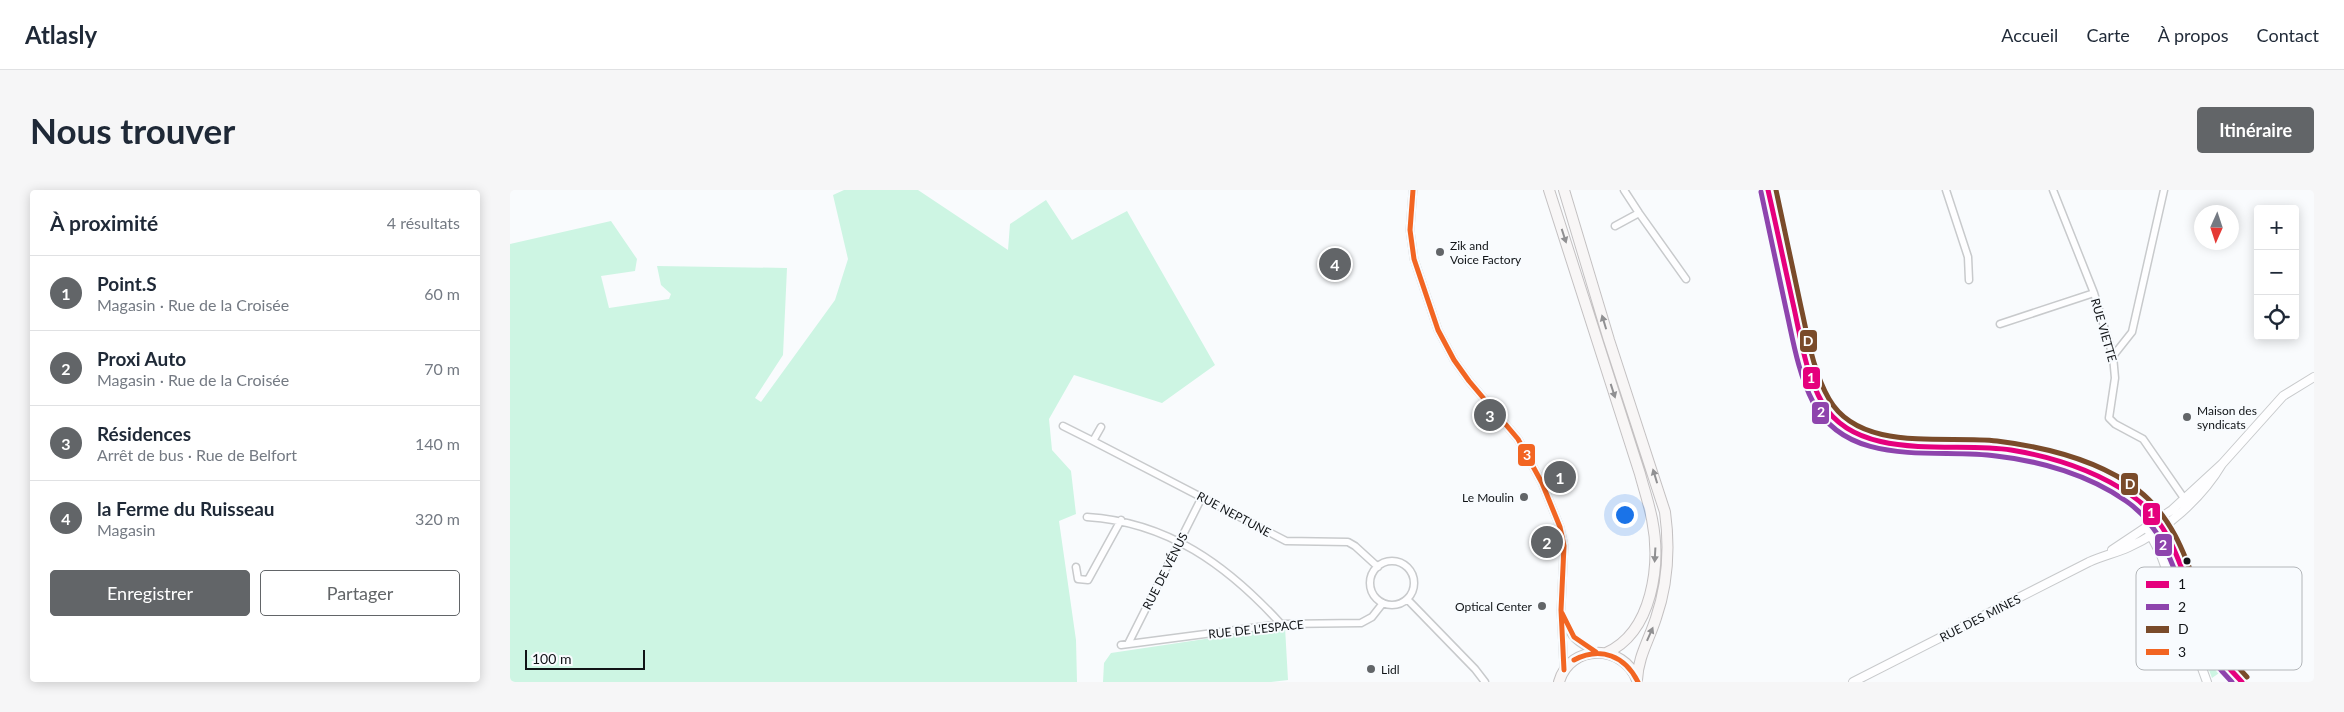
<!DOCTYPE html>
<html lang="fr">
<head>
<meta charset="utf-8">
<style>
	body { margin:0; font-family:Lato,sans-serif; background:#f6f6f7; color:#1f2937 }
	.controls { position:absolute; right:15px; top:15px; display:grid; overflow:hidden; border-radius:5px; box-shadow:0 2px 12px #0003 }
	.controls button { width:45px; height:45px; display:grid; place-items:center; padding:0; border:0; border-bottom:1px solid #e0e1e3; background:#fff; color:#1f2937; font:25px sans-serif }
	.compass { position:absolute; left:1684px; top:15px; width:45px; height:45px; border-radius:50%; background:#fff; box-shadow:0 2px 12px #0003; rotate:183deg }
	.scale { position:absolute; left:15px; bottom:12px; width:120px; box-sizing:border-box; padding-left:5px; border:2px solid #111417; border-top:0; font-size:14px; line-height:18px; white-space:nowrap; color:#111417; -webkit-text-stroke:4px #f8fbfe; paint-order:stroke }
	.you { position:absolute; left:1114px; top:324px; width:18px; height:18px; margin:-12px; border:4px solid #fff; border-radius:50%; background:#1a73e8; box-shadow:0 0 0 8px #1a73e833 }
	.badge { display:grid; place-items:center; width:32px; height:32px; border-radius:50%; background:#626568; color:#fff; font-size:16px; font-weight:700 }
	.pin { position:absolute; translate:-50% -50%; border:2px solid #fff; box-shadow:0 1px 5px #0006 }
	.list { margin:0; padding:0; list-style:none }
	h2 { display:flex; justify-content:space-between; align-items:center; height:65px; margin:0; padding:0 20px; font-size:21px }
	h2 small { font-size:16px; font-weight:400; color:#747a83 }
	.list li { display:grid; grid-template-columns:32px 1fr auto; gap:15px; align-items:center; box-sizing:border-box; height:75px; padding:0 20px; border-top:1px solid #e0e1e3 }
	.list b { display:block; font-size:19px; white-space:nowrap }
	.list p { margin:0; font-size:16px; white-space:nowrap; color:#747a83 }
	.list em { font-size:16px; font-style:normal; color:#747a83 }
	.actions { display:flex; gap:10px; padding:15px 20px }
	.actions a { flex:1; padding:11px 0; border:1px solid #626568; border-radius:5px; text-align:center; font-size:18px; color:#626568 }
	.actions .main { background:#626568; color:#fff }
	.icon { flex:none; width:28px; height:28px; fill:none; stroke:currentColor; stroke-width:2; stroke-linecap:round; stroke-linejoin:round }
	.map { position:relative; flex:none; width:1804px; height:492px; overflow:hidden; border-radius:5px }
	header { display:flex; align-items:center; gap:30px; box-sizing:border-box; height:70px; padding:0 25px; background:#fff; border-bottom:1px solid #e0e1e3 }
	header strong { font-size:24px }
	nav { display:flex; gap:28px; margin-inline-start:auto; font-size:18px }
	.intro { display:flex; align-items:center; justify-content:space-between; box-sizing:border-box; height:120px; padding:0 30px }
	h1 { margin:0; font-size:35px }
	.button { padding:12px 22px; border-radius:5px; background:#626568; color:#fff; font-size:18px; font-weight:700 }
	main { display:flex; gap:30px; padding:0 30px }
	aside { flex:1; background:#fff; border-radius:5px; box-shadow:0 2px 12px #0003 }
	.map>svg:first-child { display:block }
</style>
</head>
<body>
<header>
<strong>Atlasly</strong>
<nav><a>Accueil</a><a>Carte</a><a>À propos</a><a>Contact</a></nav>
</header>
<div class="intro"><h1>Nous trouver</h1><a class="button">Itinéraire</a></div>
<main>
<aside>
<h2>À proximité<small>4 résultats</small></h2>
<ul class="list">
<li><span class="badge">1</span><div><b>Point.S</b><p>Magasin · Rue de la Croisée</p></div><em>60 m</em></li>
<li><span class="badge">2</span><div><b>Proxi Auto</b><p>Magasin · Rue de la Croisée</p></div><em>70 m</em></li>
<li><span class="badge">3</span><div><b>Résidences</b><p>Arrêt de bus · Rue de Belfort</p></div><em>140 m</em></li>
<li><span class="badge">4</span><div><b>la Ferme du Ruisseau</b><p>Magasin</p></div><em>320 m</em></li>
</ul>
<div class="actions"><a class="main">Enregistrer</a><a>Partager</a></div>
</aside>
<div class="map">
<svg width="1804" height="492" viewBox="0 0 1804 492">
	<rect width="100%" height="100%" fill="#f9fbfd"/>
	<path fill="#cdf5e3" d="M 334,0 L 408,0 L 498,60 L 500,34 L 536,10 L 562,50 L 617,21 L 705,175 L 652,213 L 564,185 L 539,229 L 542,260 L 561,281 L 566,324 L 549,331 L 566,450 L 567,492 L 0,492 L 0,54 L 101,31 L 127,69 L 125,81 L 91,86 L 99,118 L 159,109 L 161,104 L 151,95 L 147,76 L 277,78 L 273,165 L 245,208 L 251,212 L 325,110 L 338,69 L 323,5 Z
		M 1672,393 L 1696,457 L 1712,481 L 1702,488 L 1667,394 Z
		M 775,437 L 778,490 L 761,492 L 593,492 L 594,473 L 601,463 Z"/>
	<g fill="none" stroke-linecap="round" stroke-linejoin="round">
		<defs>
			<path id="minor" d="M 903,0 L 900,40 L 904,69 L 928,140 L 944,170 L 959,191 L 1008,249 L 1032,293 L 1050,337 L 1054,356 L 1051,420 L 1054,480
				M 1114,0 L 1129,23 L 1176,89
				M 1258,0 L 1295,170 C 1302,189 1308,213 1324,228 C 1366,267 1431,253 1484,258 C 1529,263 1585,279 1623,306 C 1686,350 1674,444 1732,492
				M 1436,0 L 1458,67 L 1459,90
				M 1543,0 L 1584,103 L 1603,166 L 1605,188 L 1599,228 L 1605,234 L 1633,249 L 1678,314
				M 1105,36 L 1129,23
				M 1490,134 L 1584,103
				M 1603,166 L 1622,142 L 1654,0
				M 553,236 L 583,251 L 591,237
				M 583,251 L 776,351 L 838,352 L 845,356 L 868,377
				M 577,327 C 658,332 717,375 771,434
				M860 393a22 22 0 1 1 44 0a22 22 0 1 1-44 0Z
				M 566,377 L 568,389 L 578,390 L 611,330
				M 897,409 L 965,479 L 975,492
				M 1053,427 C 1061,448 1066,452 1086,462
				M 618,454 L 692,307
				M 611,455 L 771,434 L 851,433 L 862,427 L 873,413"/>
			<path id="tertiary" d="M 1639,342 L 1651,365 L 1697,492
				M 1602,360 L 1662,320 L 1712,274 L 1773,206 L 1804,187
				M 1343,492 L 1579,372 C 1592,366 1606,363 1619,357 C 1655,341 1692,308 1712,274"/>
			<path id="primary" d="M 1039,0 L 1130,284 C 1134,299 1139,314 1142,329 C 1151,374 1143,442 1096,463
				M 1054,0 L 1099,150 L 1155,322 C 1160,358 1158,393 1146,428 C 1139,450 1128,467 1127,490
				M 1049,492 C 1060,453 1114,454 1127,490"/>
		</defs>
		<use href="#minor" stroke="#c8cacc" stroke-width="9"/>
		<use href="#tertiary" stroke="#c8cacc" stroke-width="10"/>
		<use href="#primary" stroke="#c4c1c2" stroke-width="12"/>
		<use href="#minor" stroke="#fefeff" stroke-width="6"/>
		<use href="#tertiary" stroke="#fefeff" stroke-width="8"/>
		<use href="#primary" stroke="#f8f6f6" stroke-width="10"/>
		<defs>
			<path id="bus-1" d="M 1258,0 C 1267,39 1275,78 1284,118 C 1291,150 1296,185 1313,214 C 1349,273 1444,251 1501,260 C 1543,267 1586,281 1621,305 C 1670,338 1674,400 1699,449 C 1708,466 1719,479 1732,492"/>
			<path id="bus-2" d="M 1251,2 C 1259,41 1268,80 1276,119 C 1283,150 1288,183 1303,212 C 1338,279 1425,258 1486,266 C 1531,271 1579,285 1616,311 C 1663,343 1669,404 1692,452 C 1700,467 1710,480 1722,492"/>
			<path id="bus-3" d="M 1266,0 C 1274,39 1283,78 1291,117 C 1298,148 1303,181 1319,209 C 1350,263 1435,245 1487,251 C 1535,257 1589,270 1628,300 C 1674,336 1682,394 1705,444 C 1713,461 1725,474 1737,487"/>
			<path id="bus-4" d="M 903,0 L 900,40 L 904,69 L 928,140 L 944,170 L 959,191 L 1008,249 L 1032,293 L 1050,337 L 1054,356 L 1051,420 L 1054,480
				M 1052,423 L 1064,447 L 1086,462
				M 1064,470 C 1091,456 1115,466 1128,492"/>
		</defs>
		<use href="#bus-1" stroke="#f8fbfe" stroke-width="9"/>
		<use href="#bus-2" stroke="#f8fbfe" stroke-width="9"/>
		<use href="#bus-3" stroke="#f8fbfe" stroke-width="9"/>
		<use href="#bus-4" stroke="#f8fbfe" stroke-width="9"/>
		<use href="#bus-1" stroke="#e5007d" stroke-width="5"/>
		<use href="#bus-2" stroke="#8e44ad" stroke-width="5"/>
		<use href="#bus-3" stroke="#7a4b2a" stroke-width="5"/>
		<use href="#bus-4" stroke="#f26522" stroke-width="5"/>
	</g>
	<defs><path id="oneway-solid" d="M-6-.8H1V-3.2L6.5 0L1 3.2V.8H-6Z" transform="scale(1.25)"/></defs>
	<g fill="#909092">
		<use href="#oneway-solid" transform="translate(1054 46) rotate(72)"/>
		<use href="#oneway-solid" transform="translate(1094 132) rotate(-107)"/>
		<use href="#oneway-solid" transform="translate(1103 201) rotate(72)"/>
		<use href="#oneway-solid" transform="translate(1145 286) rotate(-107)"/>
		<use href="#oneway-solid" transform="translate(1145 365) rotate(93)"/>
		<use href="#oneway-solid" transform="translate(1140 444) rotate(-66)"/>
	</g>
	<g fill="#626568" stroke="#f8fbfe" stroke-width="2">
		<circle cx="930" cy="62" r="5"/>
		<circle cx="1677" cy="227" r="5"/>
		<circle cx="1014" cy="307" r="5"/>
		<circle cx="1032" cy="416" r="5"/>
		<circle cx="861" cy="479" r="5"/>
	</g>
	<circle fill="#111417" stroke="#f8fbfe" stroke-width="2" cx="1677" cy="371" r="4.5"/>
	<g text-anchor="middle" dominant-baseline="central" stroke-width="4" stroke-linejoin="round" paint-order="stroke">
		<g font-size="12" fill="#111417" stroke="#f8fbfe" text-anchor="start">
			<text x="940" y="55">Zik and<tspan x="940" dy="14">Voice Factory</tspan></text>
			<text x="1687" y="220">Maison des<tspan x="1687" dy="14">syndicats</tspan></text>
			<text x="1004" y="307" text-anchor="end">Le Moulin</text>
			<text x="1022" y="416" text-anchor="end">Optical Center</text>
			<text x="871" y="479">Lidl</text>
		</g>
		<g font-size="12" fill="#111417" stroke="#f8fbfe">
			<text transform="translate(1594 140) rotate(74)">RUE VIETTE</text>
			<text transform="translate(724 324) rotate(28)">RUE NEPTUNE</text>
			<text transform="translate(655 381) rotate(-63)">RUE DE VÉNUS</text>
			<text transform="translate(1470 428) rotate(-27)">RUE DES MINES</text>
			<text transform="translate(746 439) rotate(-6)">RUE DE L'ESPACE</text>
		</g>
	</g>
	<rect x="1626" y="377" width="166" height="103" rx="8" fill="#f8fbfe" stroke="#b3b6b9" stroke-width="1"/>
	<rect x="1636" y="391" width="23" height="7" fill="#e5007d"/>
	<rect x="1636" y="414" width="23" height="6" fill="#8e44ad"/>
	<rect x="1636" y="436" width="23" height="7" fill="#7a4b2a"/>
	<rect x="1636" y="459" width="23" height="6" fill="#f26522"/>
	<g font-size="14" fill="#111417">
		<text x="1668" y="399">1</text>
		<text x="1668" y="422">2</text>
		<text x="1668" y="444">D</text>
		<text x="1668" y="467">3</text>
	</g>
	<g stroke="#f8fbfe" stroke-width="2">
		<rect x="1289" y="139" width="19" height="24" rx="5" fill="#7a4b2a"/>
		<rect x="1292" y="176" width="19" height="24" rx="5" fill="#e5007d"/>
		<rect x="1301" y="211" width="19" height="24" rx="5" fill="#8e44ad"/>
		<rect x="1007" y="253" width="19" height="24" rx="5" fill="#f26522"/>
		<rect x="1610" y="282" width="19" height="24" rx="5" fill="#7a4b2a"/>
		<rect x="1632" y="312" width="19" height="24" rx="5" fill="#e5007d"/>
		<rect x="1644" y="343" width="19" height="24" rx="5" fill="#8e44ad"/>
	</g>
	<g font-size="14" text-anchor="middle" font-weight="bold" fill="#fff">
		<text x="1298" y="156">D</text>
		<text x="1301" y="193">1</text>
		<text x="1311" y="227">2</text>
		<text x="1017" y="270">3</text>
		<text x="1620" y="299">D</text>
		<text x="1641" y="328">1</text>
		<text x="1653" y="360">2</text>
	</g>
</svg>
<div class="controls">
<button>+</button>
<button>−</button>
<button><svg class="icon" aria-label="locate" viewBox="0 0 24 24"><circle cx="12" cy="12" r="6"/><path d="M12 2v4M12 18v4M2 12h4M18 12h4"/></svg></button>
</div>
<svg class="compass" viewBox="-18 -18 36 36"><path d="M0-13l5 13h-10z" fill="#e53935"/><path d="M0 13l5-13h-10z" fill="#747a83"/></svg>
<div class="scale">100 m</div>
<div class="you"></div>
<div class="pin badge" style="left:1050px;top:287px">1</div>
<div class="pin badge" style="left:1037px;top:352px">2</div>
<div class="pin badge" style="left:980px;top:225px">3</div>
<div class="pin badge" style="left:825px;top:74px">4</div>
</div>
</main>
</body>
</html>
